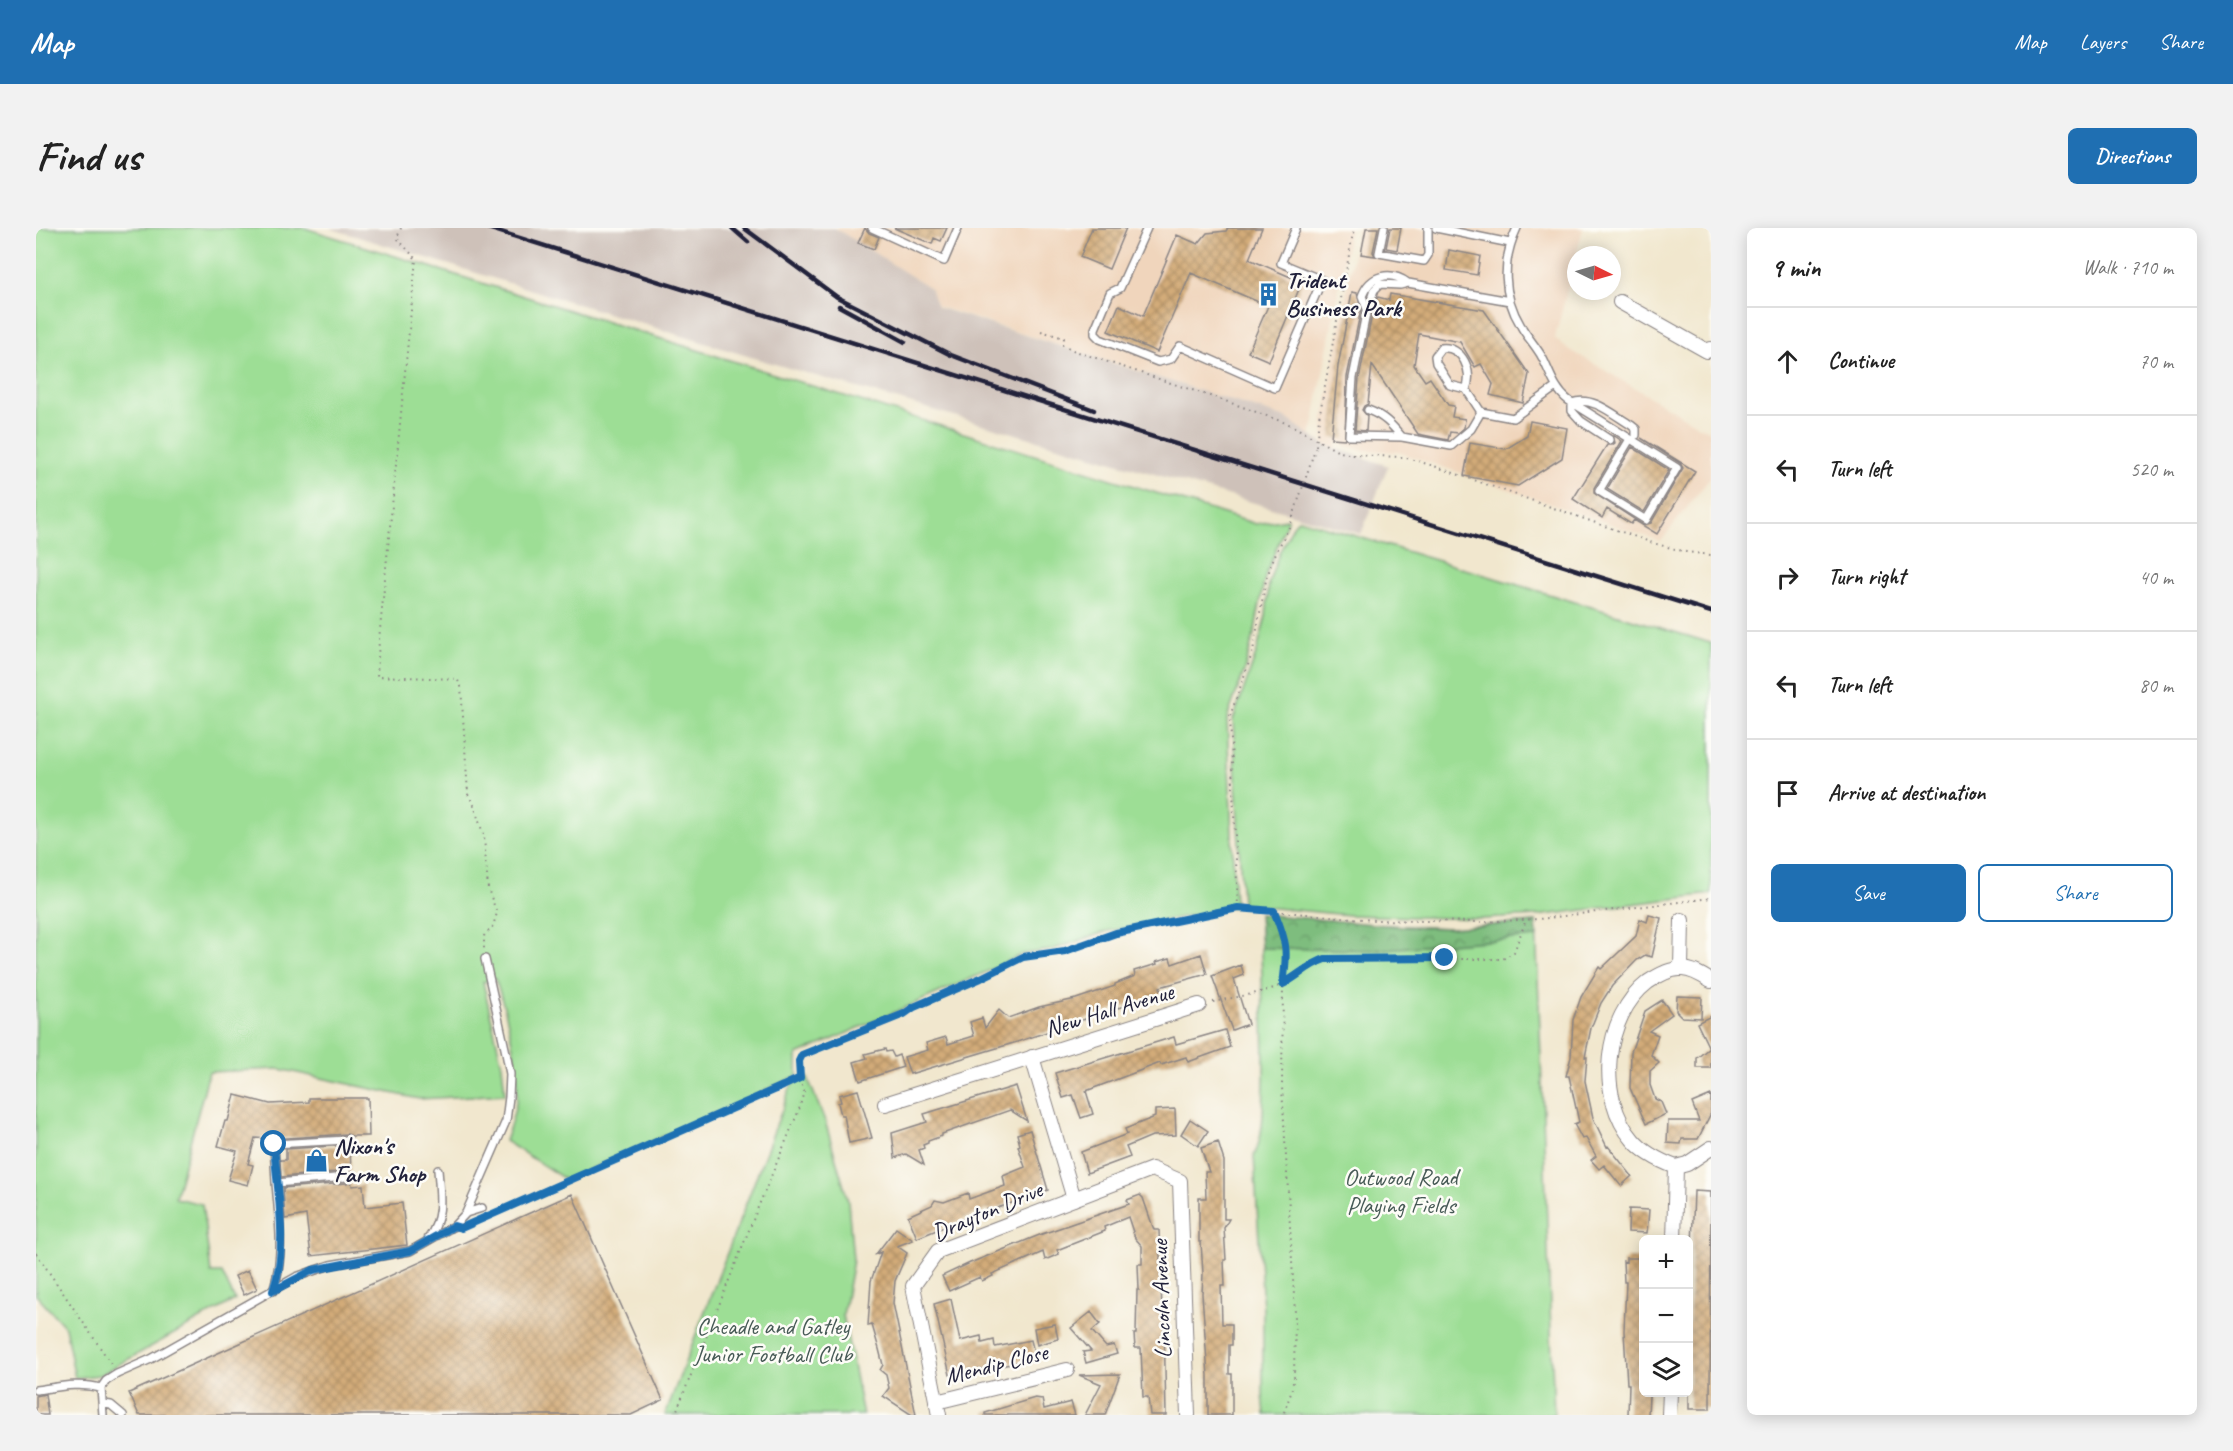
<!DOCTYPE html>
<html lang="en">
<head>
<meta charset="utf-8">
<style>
	body { margin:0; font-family:Caveat,sans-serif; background:#f2f2f2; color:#222 }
	.controls { position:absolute; right:18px; bottom:18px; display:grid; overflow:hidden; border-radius:9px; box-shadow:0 3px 15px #0003 }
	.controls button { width:54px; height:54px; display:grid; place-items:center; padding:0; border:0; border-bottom:2px solid #e0e0e0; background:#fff; color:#222; font:30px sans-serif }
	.compass { position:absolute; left:1531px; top:18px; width:54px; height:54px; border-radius:50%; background:#fff; box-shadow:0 3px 15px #0003; rotate:95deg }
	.stop { position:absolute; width:18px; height:18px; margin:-14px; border:4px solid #1f6fb2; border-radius:50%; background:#fff }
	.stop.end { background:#1f6fb2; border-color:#fff; box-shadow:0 2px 6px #0008 }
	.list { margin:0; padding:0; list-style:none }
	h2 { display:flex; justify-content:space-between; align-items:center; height:78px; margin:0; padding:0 24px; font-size:26px }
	h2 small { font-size:20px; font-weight:400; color:#767676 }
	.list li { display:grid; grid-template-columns:39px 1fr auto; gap:18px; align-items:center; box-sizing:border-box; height:108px; padding:0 24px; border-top:2px solid #e0e0e0 }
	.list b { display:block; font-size:22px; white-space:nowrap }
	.list em { font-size:20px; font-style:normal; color:#767676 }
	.actions { display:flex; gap:12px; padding:18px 24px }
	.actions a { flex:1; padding:14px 0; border:2px solid #1f6fb2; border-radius:9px; text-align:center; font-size:21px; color:#1f6fb2 }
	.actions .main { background:#1f6fb2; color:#fff }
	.icon { flex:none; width:33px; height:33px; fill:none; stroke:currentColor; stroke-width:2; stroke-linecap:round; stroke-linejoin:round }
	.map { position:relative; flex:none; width:1675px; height:1187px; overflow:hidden; border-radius:9px }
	header { display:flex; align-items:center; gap:36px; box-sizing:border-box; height:84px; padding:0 30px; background:#1f6fb2; color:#fff }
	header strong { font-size:28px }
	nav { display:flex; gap:33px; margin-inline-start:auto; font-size:21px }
	.intro { display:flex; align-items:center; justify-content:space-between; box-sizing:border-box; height:144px; padding:0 36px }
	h1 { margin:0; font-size:42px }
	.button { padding:15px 27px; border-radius:9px; background:#1f6fb2; color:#fff; font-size:21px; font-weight:700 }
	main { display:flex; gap:36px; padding:0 36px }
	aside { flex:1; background:#fff; border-radius:9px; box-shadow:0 3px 15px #0003 }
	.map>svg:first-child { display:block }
</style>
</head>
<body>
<header>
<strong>Map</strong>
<nav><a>Map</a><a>Layers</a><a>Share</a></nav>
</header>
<div class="intro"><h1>Find us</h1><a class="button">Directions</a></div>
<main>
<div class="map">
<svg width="1675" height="1187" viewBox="0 0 1675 1187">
	<defs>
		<pattern id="forest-crowns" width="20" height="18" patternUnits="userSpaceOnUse" patternTransform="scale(1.5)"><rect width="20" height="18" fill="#7ebd7e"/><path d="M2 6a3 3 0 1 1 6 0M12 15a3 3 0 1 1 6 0" fill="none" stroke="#679968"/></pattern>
		<pattern id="building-cross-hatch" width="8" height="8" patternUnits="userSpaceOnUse" patternTransform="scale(1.5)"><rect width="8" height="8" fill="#d3ac79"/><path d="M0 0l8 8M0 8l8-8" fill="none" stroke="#ab8c64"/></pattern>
	</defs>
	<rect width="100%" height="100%" fill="#fdfcf7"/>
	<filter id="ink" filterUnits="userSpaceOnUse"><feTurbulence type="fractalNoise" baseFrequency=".0167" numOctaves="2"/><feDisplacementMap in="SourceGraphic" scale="12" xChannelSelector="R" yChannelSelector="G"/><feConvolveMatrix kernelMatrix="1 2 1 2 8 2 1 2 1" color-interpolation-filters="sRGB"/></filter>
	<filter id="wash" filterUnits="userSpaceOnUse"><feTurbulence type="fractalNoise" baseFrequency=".008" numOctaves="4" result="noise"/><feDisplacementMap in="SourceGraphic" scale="24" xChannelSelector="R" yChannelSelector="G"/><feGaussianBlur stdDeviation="1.35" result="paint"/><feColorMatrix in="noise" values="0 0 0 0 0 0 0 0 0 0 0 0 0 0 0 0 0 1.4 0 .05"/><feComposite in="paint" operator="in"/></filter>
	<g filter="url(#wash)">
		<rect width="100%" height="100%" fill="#f1e7ce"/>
		<path fill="#f0d5bc" d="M 799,0 L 1314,0 L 1275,208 L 1250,190 L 901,78 L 894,60 Z
			M 1322,0 L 1547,0 L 1519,110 L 1526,117 L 1675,205 L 1675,249 L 1625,313 L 1362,224 L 1327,222 L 1301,215 L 1300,220 L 1287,216 L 1288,191 Z"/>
		<path fill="#cec1b9" d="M 293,0 L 799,0 L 894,60 L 901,79 L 1250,190 L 1287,216 L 1352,238 L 1325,306 L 718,130 Z"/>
		<path fill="#9dde95" stroke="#608068" stroke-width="1.5" d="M 0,0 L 269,0 L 1220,296 L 1252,291 L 1229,349 L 1219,402 L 1208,444 L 1191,490 L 1199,679 L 1072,703 L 1015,722 L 986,726 L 950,744 L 761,827 L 761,848 L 530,952 L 469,913 C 474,898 480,883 481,867 C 483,836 470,780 459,751 L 447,754 L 466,837 L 469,866 L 383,871 L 243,841 L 173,844 L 139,970 L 166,976 L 175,1045 L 186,1045 L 199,1072 L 64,1147 L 39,1150 L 29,1099 L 0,1067 Z
			M 1263,291 L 1675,415 L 1675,666 L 1500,688 L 1447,691 L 1313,687 L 1206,677 L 1197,492 L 1221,423 L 1230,388 L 1233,354 L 1243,325 L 1258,296 Z
			M 1500,694 L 1518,1187 L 1229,1187 L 1227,1166 L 1227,1081 L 1218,928 C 1229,904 1227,877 1228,851 C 1228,799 1226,747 1224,695 L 1310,695 L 1414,700 Z
			M 771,848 L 789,893 L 812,973 L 817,1032 L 807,1087 L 827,1187 L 629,1187 L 756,856 Z"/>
		<path fill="url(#forest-crowns)" stroke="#50705c" stroke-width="1.5" d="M 1223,686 L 1372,699 L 1414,700 L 1500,694 L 1501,709 L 1337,722 L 1225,720 Z"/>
		<g id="blocks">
			<path fill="url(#building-cross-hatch)" d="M 829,0 L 833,5 L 843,9 L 838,21 L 822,15 Z
				M 858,0 L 911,0 L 905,13 L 898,10 L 896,16 Z
				M 1056,0 L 1090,0 L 1073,41 L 1044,29 Z
				M 1192,0 L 1226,0 L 1213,31 L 1266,54 L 1233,133 L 1212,124 L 1232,78 L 1155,45 L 1121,124 L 1072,103 L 1083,77 L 1107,88 L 1141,7 L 1162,16 L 1171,5 L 1190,3 Z
				M 1330,0 L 1342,0 L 1337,24 L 1339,28 L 1325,26 Z
				M 1354,0 L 1365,0 L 1361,22 L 1350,20 Z
				M 1413,22 L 1444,28 L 1441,47 L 1410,42 Z
				M 1316,64 L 1321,65 L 1325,81 L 1311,149 L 1309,211 L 1295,210 L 1302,138 Z
				M 1354,66 L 1448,82 L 1493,146 L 1487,175 L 1454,167 L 1457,156 L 1445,136 L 1439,139 L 1424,114 L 1383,106 L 1378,137 L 1389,153 L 1394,150 L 1412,177 L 1418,178 L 1416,189 L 1429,191 L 1428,200 L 1422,205 L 1414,204 L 1412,212 L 1382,206 L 1336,137 L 1332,176 L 1328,178 L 1326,182 L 1331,188 L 1330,203 L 1319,202 L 1323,151 L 1337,82 L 1334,73 L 1339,73 L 1342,69 L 1353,72 Z
				M 1494,193 L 1531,200 L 1526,230 L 1482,258 L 1428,248 L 1434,215 L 1470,221 L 1491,208 Z
				M 1577,207 L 1586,213 L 1558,260 L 1558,265 L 1607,297 L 1615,295 L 1647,240 L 1644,235 L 1605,210 L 1659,243 L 1621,306 L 1598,292 L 1595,296 L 1571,281 L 1566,290 L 1537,271 L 1571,217 L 1576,217 L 1579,215 Z
				M 1596,219 L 1633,242 L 1608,284 L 1571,261 Z
				M 1613,687 L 1625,690 L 1616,729 L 1609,727 L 1601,732 L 1576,758 L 1565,775 L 1555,800 L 1549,829 L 1551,829 L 1549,853 L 1557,890 L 1571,919 L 1572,918 L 1596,948 L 1585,958 L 1568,937 L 1563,941 L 1555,932 L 1560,928 L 1550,910 L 1546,911 L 1538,896 L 1543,894 L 1533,848 L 1530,848 L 1535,829 L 1537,792 L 1545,769 L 1563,739 L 1565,741 L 1600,708 L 1604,691 L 1611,694 Z
				M 1165,726 L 1171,746 L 1124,759 L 1127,767 L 1085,779 L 981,814 L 874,846 L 868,829 L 892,822 L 890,815 L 910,809 L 912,816 L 938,808 L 934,794 L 946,790 L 949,800 L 963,782 L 972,790 L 1003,779 L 1040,771 L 1079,758 L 1079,756 L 1099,748 L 1098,743 L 1121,736 L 1120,734 L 1134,730 L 1136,736 Z
				M 1205,737 L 1208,747 L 1198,751 L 1212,796 L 1196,802 L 1176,748 Z
				M 1641,768 L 1666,769 L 1665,790 L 1646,789 L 1640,783 Z
				M 1626,772 L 1636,786 L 1613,803 L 1622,807 L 1615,827 L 1623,835 L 1614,843 L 1614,857 L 1619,871 L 1625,874 L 1630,886 L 1610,896 L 1594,860 L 1595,824 L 1609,783 Z
				M 1675,788 L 1675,840 L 1661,840 L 1661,830 L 1673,820 L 1661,795 Z
				M 1189,802 L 1194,819 L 1152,834 L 1150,829 L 1125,837 L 1124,835 L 1050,863 L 1057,886 L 1045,890 L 1037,867 L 1027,870 L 1019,845 L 1138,809 L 1140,816 Z
				M 849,821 L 850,824 L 855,823 L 858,829 L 863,827 L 867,839 L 824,853 L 818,834 L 831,830 L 829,826 Z
				M 980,858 L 991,893 L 974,882 L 906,906 L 906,908 L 892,913 L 892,915 L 887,917 L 888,920 L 883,922 L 888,937 L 870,926 L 859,930 L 856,905 L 891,894 L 888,886 Z
				M 822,862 L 836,910 L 813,915 L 808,887 L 805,887 L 802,875 L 805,874 L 803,867 Z
				M 199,867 L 234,876 L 273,874 L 273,870 L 332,870 L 333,908 L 315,908 L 311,906 L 235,911 L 219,910 L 212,936 L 217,937 L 212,957 L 192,952 L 201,923 L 182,918 L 189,893 L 192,893 Z
				M 1675,867 L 1675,885 L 1662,911 L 1646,911 L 1645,916 L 1631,915 L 1632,893 L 1663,893 L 1656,875 Z
				M 1139,881 L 1140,907 L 1116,908 L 1090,919 L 1094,929 L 1051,945 L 1045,924 L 1091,906 L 1089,901 L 1119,889 L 1119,882 Z
				M 1154,891 L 1172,903 L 1162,918 L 1145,906 Z
				M 994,902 L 1012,962 L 953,983 L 952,981 L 881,1010 L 872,988 L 896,977 L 899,972 L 908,974 L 932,965 L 933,971 L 969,958 L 967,948 L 989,939 L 982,918 L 984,917 L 981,906 Z
				M 1182,914 L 1188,933 L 1188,991 L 1193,991 L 1188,1000 L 1190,1032 L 1188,1032 L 1189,1058 L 1185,1058 L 1186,1096 L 1196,1096 L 1196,1117 L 1193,1117 L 1193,1146 L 1196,1146 L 1196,1187 L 1172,1187 L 1172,1148 L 1166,1066 L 1167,1046 L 1165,1014 L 1163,1014 L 1163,970 L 1170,970 L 1169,944 L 1173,944 L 1165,920 Z
				M 314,917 L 315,945 L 311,943 L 245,949 L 244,932 L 250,932 L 250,921 Z
				M 315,952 L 316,958 L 327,957 L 329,979 L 366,975 L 371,1017 L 275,1028 L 270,987 L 249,991 L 247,960 L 311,955 Z
				M 1658,963 L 1675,964 L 1674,1181 L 1653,1181 L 1653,1101 Z
				M 536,966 L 627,1172 L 595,1187 L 103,1187 L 93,1165 Z
				M 1104,967 L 1107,970 L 1118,1002 L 1123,1002 L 1126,1082 L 1128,1094 L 1130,1187 L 1114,1187 L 1112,1169 L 1107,1169 L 1105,1120 L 1099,1120 L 1098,1106 L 1100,1106 L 1101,1062 L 1103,1062 L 1102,1036 L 1106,1036 L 1106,1018 L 1099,1010 L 1092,989 L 1068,999 L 1069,1003 L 1021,1022 L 1023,1026 L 1009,1032 L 1007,1024 L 956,1046 L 957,1048 L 946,1053 L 944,1049 L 913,1063 L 906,1048 L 934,1035 L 1006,1006 L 1093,976 L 1091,972 Z
				M 1593,981 L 1613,982 L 1611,1005 L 1592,1004 Z
				M 860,1000 L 877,1012 L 861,1018 L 871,1025 L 859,1053 L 857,1075 L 880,1187 L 876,1187 L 847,1168 L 853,1160 L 850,1147 L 844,1142 L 847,1137 L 843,1121 L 836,1097 L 832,1098 L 835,1053 L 845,1024 L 840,1026 Z
				M 1590,1030 L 1608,1030 L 1608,1164 L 1612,1164 L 1613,1168 L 1612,1187 L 1592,1187 L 1593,1156 L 1591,1156 L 1588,1103 L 1590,1054 L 1588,1054 L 1587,1033 L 1590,1034 Z
				M 212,1042 L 221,1061 L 208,1067 L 199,1048 Z
				M 915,1071 L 924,1113 L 945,1108 L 946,1115 L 958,1112 L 959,1119 L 995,1112 L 999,1128 L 975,1136 L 914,1147 L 898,1076 Z
				M 1055,1084 L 1064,1096 L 1056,1103 L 1070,1119 L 1078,1117 L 1081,1126 L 1050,1135 L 1047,1124 L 1055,1123 L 1035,1100 Z
				M 1019,1096 L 1022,1111 L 1001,1117 L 998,1100 Z
				M 1084,1146 L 1069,1187 L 1049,1187 L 1065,1156 L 1043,1147 Z
				M 9,1166 L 12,1187 L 0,1187 L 0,1168 Z
				M 999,1170 L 1006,1171 L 1008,1181 L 1035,1174 L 1039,1187 L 949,1187 L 949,1185 Z"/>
		</g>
	</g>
	<g filter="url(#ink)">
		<use href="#blocks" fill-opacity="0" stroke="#8a8484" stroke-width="1.5"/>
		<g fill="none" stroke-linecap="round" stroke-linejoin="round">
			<defs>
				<path id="service" d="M 836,0 L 908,33 L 922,0
					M 1111,0 L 1084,60 L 1074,65 L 1059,101 L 1059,106 L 1064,111 L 1122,134 L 1135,131 L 1144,118 L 1239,160 L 1286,52 L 1245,35 L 1260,0
					M 1348,0 L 1343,25 L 1388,33 L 1392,27 L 1392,0
					M 1400,0 L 1474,15
					M 1481,0 C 1466,32 1466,67 1485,98 C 1491,109 1500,118 1506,129 C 1514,144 1518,161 1532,172 L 1641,240 L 1610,292 L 1563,263 L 1594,211
					M 1336,68 L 1338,62 L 1344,56 L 1364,57 L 1372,55
					M 1474,73 L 1372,55 C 1354,42 1334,47 1326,68 L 1331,81 L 1317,150 L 1313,208 L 1366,209 L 1415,218 L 1435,201 L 1445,184 L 1477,190 L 1520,159
					M 1430,161 C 1438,144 1426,117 1405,120 L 1399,128 L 1400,135 L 1414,157 L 1430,161 L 1445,184
					M 1332,182 C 1348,188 1355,196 1366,209
					M 1574,212 L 1545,193 L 1536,183 L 1536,175 C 1556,167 1578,187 1595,197 L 1600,201 L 1600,207
					M 240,955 L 238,916 L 311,912
					M 430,985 L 470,893 L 473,869 L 474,846 L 470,825 L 449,731
					M 392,1011 C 408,990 404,967 402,942
					M 237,1063 C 249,1027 243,992 240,955 L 311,949
					M 0,1162 C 22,1159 43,1154 65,1160
					M 68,1176 L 75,1177 L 87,1187
					M 67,1187 L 65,1160 L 70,1153 L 81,1146 L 115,1131 L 260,1049 L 294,1037 L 374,1023 L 418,998 L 430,985 L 446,980"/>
				<path id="minor" d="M 1584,74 L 1671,123 L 1675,121
					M 1645,740 L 1646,692
					M 1675,753 C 1667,748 1656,741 1646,741 C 1635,740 1621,748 1612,754 C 1567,789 1560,869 1597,912 C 1608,925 1624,933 1640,939 L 1651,936 L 1675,920
					M 996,829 L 1038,971
					M 849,876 L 1163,777
					M 1638,1012 L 1640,939
					M 900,1174 L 1031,1142
					M 903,1187 L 877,1058 L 902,1023 L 1116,941 L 1144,953 L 1152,1187
					M 1633,1187 L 1634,1164"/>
			</defs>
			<use href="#service" stroke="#8a8484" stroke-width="10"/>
			<use href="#minor" stroke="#8a8484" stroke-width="16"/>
			<path stroke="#8a8484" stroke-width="2" stroke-dasharray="1.5 4.5" stroke-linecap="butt" d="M 365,0 L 361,10 L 380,31 L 343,412 L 341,448 L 421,451 L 425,458 L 432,566 L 438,577 L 448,609 L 452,661 L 461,685 L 457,698 L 448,708 L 448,721
				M 1005,103 L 1028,110 L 1027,117 L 1039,123 L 1204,178 L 1255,197 L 1301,223 L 1316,227 L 1367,229 L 1398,238 L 1617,315 L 1650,324 L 1675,327
				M 1280,218 L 1283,190 L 1318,0
				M 1202,680 L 1194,488 L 1217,423 L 1230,352 L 1238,329 L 1255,295
				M 1238,683 L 1249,713 L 1251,727 L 1247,757 L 1246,859 L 1259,1085 L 1258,1149 L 1255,1165 L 1247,1187
				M 1177,774 C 1199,769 1230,765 1250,755 C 1265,748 1274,736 1289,731 L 1467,731 L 1478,724 L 1490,692
				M 454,988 L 763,850 L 763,833 L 766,827 L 868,786 L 878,779 L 945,750 L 987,729 L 1029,723 L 1080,705 L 1202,680 L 1338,692 L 1446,694 L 1503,691 L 1675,670
				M 0,1025 L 76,1137
				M 639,1187 L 723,977 L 763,882 L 768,863 L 763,850"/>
			<use href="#service" stroke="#fff" stroke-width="7"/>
			<use href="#minor" stroke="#fff" stroke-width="14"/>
			<path stroke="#22223b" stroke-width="4.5" d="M 452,0 L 1675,384
				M 696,0 L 712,14
				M 708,0 L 801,69 L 915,127 L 1058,182
				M 803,78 L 869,114"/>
			<path stroke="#8a8484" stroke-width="2" stroke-dasharray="1.5 4.5" stroke-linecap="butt" d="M 1255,295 L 1280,218"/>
		</g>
	</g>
	<g fill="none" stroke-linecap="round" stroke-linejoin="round" filter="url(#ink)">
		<path stroke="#1f6fb2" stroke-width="8" d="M 238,916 C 241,964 253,1017 237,1063 L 277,1042 L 374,1023 L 418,998 L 425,1000 L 747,858 L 764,850 L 763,833 L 766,827 L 868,786 L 878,779 L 945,750 L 987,729 L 1029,723 L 1080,705 L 1202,680 L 1238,683 C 1251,715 1252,723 1247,756 C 1262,748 1273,736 1289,731 L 1409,730"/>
	</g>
	<defs>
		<symbol id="building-bare" viewBox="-9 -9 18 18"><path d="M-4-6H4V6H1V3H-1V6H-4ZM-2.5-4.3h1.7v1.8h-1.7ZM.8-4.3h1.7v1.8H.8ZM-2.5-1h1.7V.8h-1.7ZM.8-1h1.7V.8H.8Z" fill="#1f6fb2" stroke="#fdfcf7" stroke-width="2.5" paint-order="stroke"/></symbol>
		<symbol id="shop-bare" viewBox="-9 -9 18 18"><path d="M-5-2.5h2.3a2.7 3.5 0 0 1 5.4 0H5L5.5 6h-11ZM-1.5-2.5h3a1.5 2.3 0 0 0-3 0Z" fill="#1f6fb2" stroke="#fdfcf7" stroke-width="2.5" paint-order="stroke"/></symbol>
	</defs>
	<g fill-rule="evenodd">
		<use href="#building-bare" x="1216" y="50" width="33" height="33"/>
		<use href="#shop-bare" x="264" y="916" width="33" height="33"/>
	</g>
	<g text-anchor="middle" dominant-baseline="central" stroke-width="5" stroke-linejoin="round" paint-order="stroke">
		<g font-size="24" font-weight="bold" fill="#22223b" stroke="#fdfcf7" text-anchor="start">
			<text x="1250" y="52">Trident<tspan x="1250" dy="28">Business Park</tspan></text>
			<text x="298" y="918">Nixon's<tspan x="298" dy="28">Farm Shop</tspan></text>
		</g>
		<g font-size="24" fill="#22223b" stroke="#fdfcf7">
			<text transform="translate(1073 782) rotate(-17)">New Hall Avenue</text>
			<text transform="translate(951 983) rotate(-23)">Drayton Drive</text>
			<text transform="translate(1125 1071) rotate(-92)">Lincoln Avenue</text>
			<text transform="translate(960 1136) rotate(-14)">Mendip Close</text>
		</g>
		<g font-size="24" fill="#475a56" stroke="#fdfcf7">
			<text x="1365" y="949">Outwood Road<tspan x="1365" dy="28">Playing Fields</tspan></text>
			<text x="737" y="1098">Cheadle and Gatley<tspan x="737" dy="28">Junior Football Club</tspan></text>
		</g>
	</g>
</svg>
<div class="controls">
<button>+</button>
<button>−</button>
<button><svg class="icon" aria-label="layers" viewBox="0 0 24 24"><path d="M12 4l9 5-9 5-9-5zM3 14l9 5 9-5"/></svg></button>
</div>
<svg class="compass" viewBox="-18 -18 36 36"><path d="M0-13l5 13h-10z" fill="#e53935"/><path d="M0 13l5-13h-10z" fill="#767676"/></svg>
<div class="stop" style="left:238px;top:916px"></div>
<div class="stop end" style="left:1409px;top:730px"></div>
</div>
<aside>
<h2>9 min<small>Walk · 710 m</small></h2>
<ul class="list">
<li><svg class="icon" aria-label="ahead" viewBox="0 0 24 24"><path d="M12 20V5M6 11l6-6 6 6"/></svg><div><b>Continue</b></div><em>70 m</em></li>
<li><svg class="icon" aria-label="left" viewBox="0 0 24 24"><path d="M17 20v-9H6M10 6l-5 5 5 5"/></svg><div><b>Turn left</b></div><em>520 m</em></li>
<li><svg class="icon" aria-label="right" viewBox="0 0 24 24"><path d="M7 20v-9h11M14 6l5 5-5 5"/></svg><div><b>Turn right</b></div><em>40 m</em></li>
<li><svg class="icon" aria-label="left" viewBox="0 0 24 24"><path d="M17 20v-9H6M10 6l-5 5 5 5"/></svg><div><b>Turn left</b></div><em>80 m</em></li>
<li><svg class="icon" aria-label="arrive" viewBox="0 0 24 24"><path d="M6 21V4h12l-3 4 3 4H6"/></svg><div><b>Arrive at destination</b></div></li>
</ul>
<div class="actions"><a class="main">Save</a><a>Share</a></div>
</aside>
</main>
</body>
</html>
